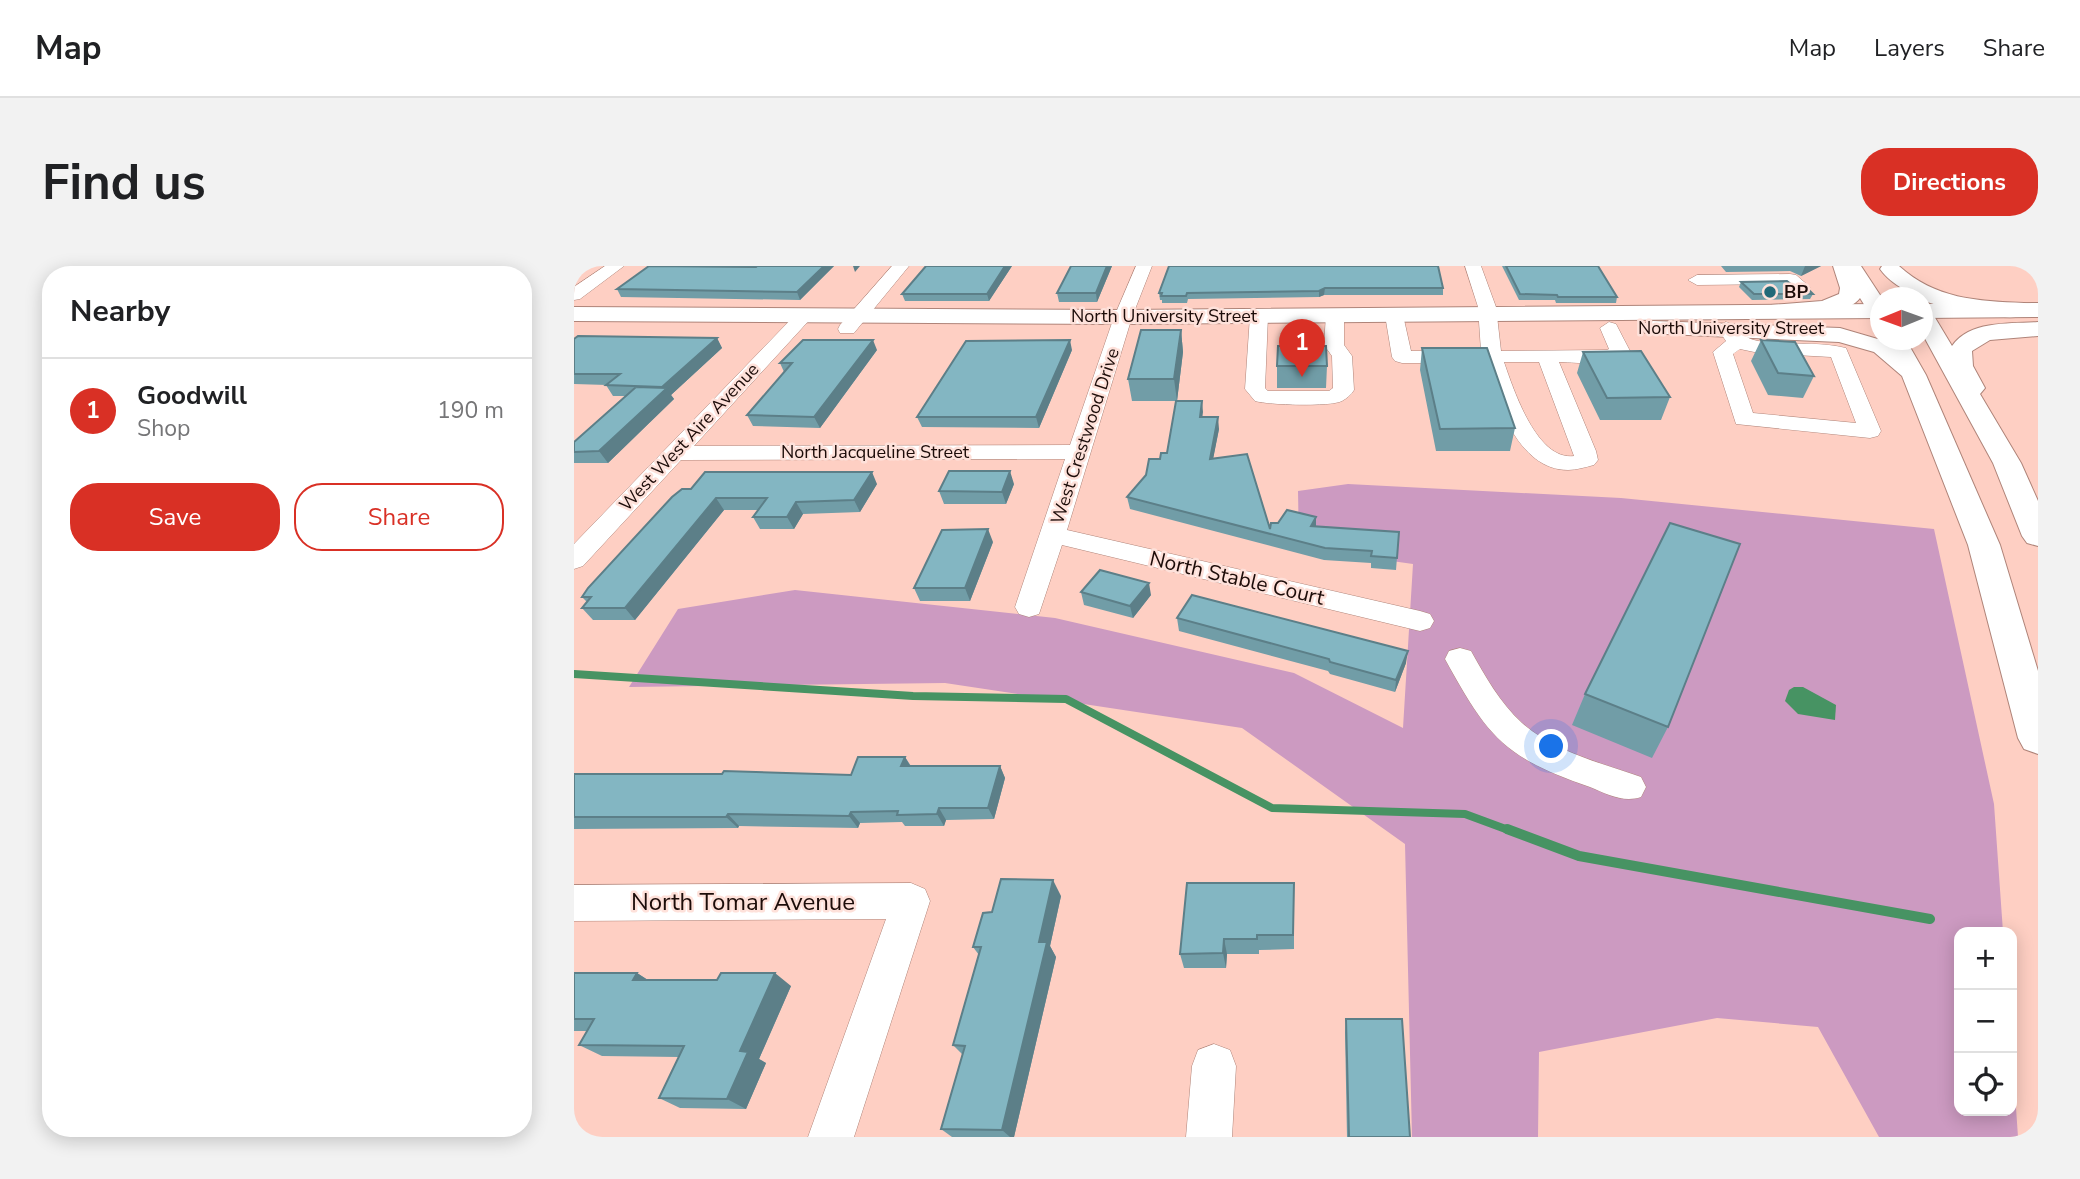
<!DOCTYPE html>
<html lang="en">
<head>
<meta charset="utf-8">
<style>
	body { margin:0; font-family:"Nunito Sans",sans-serif; background:#f2f2f2; color:#202124 }
	.controls { position:absolute; right:21px; bottom:21px; display:grid; overflow:hidden; border-radius:14px; box-shadow:0 4px 18px #0003 }
	.controls button { width:63px; height:63px; display:grid; place-items:center; padding:0; border:0; border-bottom:2px solid #e0e0e0; background:#fff; color:#202124; font:35px sans-serif }
	.compass { position:absolute; left:1296px; top:21px; width:63px; height:63px; border-radius:50%; background:#fff; box-shadow:0 4px 18px #0003; rotate:269deg }
	.you { position:absolute; left:978px; top:481px; width:24px; height:24px; margin:-18px; border:5px solid #fff; border-radius:50%; background:#1a73e8; box-shadow:0 0 0 10px #1a73e833 }
	.badge { display:grid; place-items:center; width:46px; height:46px; border-radius:50%; background:#d93025; color:#fff; font-size:23px; font-weight:700 }
	.pin { position:absolute; translate:-50% -58px; filter:drop-shadow(0 2px 4px #0008) }
	.pin::after { content:''; position:absolute; top:37px; width:24px; height:21px; background:inherit; clip-path:polygon(0 0,100% 0,50% 100%) }
	.list { margin:0; padding:0; list-style:none }
	h2 { display:flex; justify-content:space-between; align-items:center; height:91px; margin:0; padding:0 28px; font-size:30px }
	h2 small { font-size:23px; font-weight:400; color:#757577 }
	.list li { display:grid; grid-template-columns:46px 1fr auto; gap:21px; align-items:center; box-sizing:border-box; height:105px; padding:0 28px; border-top:2px solid #e0e0e0 }
	.list b { display:block; font-size:26px; white-space:nowrap }
	.list p { margin:0; font-size:23px; white-space:nowrap; color:#757577 }
	.list em { font-size:23px; font-style:normal; color:#757577 }
	.actions { display:flex; gap:14px; padding:21px 28px }
	.actions a { flex:1; padding:16px 0; border:2px solid #d93025; border-radius:28px; text-align:center; font-size:24px; color:#d93025 }
	.actions .main { background:#d93025; color:#fff }
	.icon { flex:none; width:38px; height:38px; fill:none; stroke:currentColor; stroke-width:2; stroke-linecap:round; stroke-linejoin:round }
	.map { position:relative; flex:none; width:1464px; height:871px; overflow:hidden; border-radius:28px }
	header { display:flex; align-items:center; gap:42px; box-sizing:border-box; height:98px; padding:0 35px; background:#fff; border-bottom:2px solid #e0e0e0 }
	header strong { font-size:33px }
	nav { display:flex; gap:38px; margin-inline-start:auto; font-size:24px }
	.intro { display:flex; align-items:center; justify-content:space-between; box-sizing:border-box; height:168px; padding:0 42px }
	h1 { margin:0; font-size:49px }
	.button { padding:18px 32px; border-radius:28px; background:#d93025; color:#fff; font-size:24px; font-weight:700 }
	main { display:flex; gap:42px; padding:0 42px }
	aside { flex:1; background:#fff; border-radius:28px; box-shadow:0 4px 18px #0003 }
	.map>svg:first-child { display:block }
</style>
</head>
<body>
<header>
<strong>Map</strong>
<nav><a>Map</a><a>Layers</a><a>Share</a></nav>
</header>
<div class="intro"><h1>Find us</h1><a class="button">Directions</a></div>
<main>
<aside>
<h2>Nearby<small></small></h2>
<ul class="list">
<li><span class="badge">1</span><div><b>Goodwill</b><p>Shop</p></div><em>190 m</em></li>
</ul>
<div class="actions"><a class="main">Save</a><a>Share</a></div>
</aside>
<div class="map">
<svg width="1464" height="871" viewBox="0 0 1464 871">
	<rect width="100%" height="100%" fill="#fecfc3"/>
	<path fill="#cc9ac1" d="M 774,218 L 1047,232 L 1360,263 L 1420,538 L 1429,666 L 1385,666 L 1385,845 L 1438,845 L 1438,783 L 1444,871 L 1305,871 L 1244,761 L 1143,752 L 965,786 L 964,871 L 838,871 L 831,578 L 668,462 L 371,417 L 55,421 L 104,343 L 221,324 L 481,352 L 720,407 L 829,462 L 839,298 L 725,282 L 724,225 Z"/>
	<path fill="#479363" d="M 1220,421 L 1229,421 L 1262,439 L 1261,454 L 1224,448 L 1211,435 L 1215,424 Z"/>
	<g fill="none" stroke-linecap="round" stroke-linejoin="round">
		<path stroke="#479363" stroke-width="8" d="M 0,408 L 339,430 L 492,433 L 698,542 L 891,548 L 937,565"/>
		<path stroke="#479363" stroke-width="10" d="M 933,563 L 1005,590 L 1356,653"/>
		<defs>
			<path id="minor" d="M 31,0 L 50,0 L 6,33 L 0,34 L 0,21 Z
				M 318,0 L 335,0 L 280,67 L 266,67 L 264,63 L 266,59 Z
				M 562,0 L 578,0 L 558,51 L 493,264 L 846,345 L 856,348 L 860,355 L 856,362 L 846,365 L 488,279 L 465,348 L 455,351 L 445,348 L 441,341 L 491,193 L 107,194 L 9,300 L 0,303 L 0,278 L 225,45 L 231,43 L 240,49 L 120,180 L 496,179 L 540,51 Z
				M 891,0 L 907,0 L 922,41 L 927,85 L 1033,84 L 1035,83 L 1026,62 L 1035,56 L 1042,58 L 1056,85 C 1042,103 1005,96 985,96 L 1022,185 L 1024,194 L 1020,199 C 1012,201 1002,204 994,204 C 944,204 923,136 910,97 L 828,97 L 821,95 L 818,91 L 811,49 L 820,43 L 829,49 L 837,85 L 907,85 L 904,41 ZM 930,96 L 965,96 L 1000,190 C 963,195 940,125 930,96 Z
				M 1216,8 L 1222,9 L 1236,21 L 1233,25 L 1221,25 L 1212,18 L 1123,19 L 1114,14 L 1123,9 Z
				M 761,43 L 770,49 L 770,79 L 778,90 L 780,124 C 777,129 773,132 768,135 C 756,141 695,139 681,135 L 671,123 L 676,50 L 679,46 L 685,44 L 694,50 L 691,122 L 694,125 L 755,125 L 759,122 L 758,90 L 750,79 L 752,49 Z
				M 1152,56 C 1166,60 1166,72 1184,75 C 1213,80 1243,75 1272,82 L 1307,165 L 1304,170 L 1296,172 L 1162,158 L 1139,86 L 1152,75 L 1143,62 ZM 1166,83 L 1185,87 L 1257,91 L 1282,157 L 1179,147 L 1159,88 Z
				M 886,382 L 897,385 C 911,410 926,437 948,457 C 981,486 1027,497 1067,511 L 1072,521 L 1067,531 C 1049,537 1033,528 1016,521 C 929,491 914,471 871,393 L 875,385 Z
				M 337,617 L 351,623 L 356,635 L 280,871 L 234,871 L 312,653 L 0,655 L 0,619 Z
				M 640,778 L 656,784 L 662,800 L 658,871 L 612,871 L 618,800 L 624,784 Z"/>
			<path id="major" d="M 1464,37 L 1464,51 L 1349,52 L 1349,38 Z
				M 1307,38 L 1307,52 L 549,58 L 0,55 L 0,41 L 549,44 Z"/>
			<path id="highway" d="M 1259,0 L 1287,0 L 1308,32 L 1307,55 L 1299,53 L 1286,32 C 1275,49 1216,53 1197,49 L 1194,44 L 1197,39 L 1248,35 L 1265,28 L 1266,22 Z
				M 1308,0 L 1325,0 C 1361,33 1403,35 1450,37 L 1458,39 L 1461,44 L 1458,49 C 1428,56 1382,45 1353,36 C 1339,27 1319,21 1306,3 Z
				M 1349,43 L 1357,45 L 1378,80 C 1396,54 1436,58 1464,56 L 1464,70 L 1416,74 L 1398,85 L 1399,100 L 1411,122 L 1406,128 L 1447,197 L 1464,235 L 1464,280 L 1453,277 L 1448,270 L 1419,197 L 1349,69 Z
				M 1079,55 L 1266,62 L 1307,74 L 1332,74 L 1352,109 L 1426,279 L 1464,405 L 1464,488 L 1450,483 L 1444,472 L 1394,279 L 1328,110 L 1300,86 L 1265,76 L 1071,67 L 1068,62 L 1071,57 Z"/>
		</defs>
		<use href="#minor" stroke="#af8479" stroke-width="1"/>
		<use href="#major" stroke="#af8479" stroke-width="2"/>
		<use href="#highway" stroke="#af8479" stroke-width="2"/>
		<use href="#minor" fill="#fff" fill-rule="evenodd"/>
		<use href="#major" fill="#fff" fill-rule="evenodd"/>
		<use href="#highway" fill="#fff" fill-rule="evenodd"/>
	</g>
	<path fill="#719da7" d="M 260,0 L 226,34 L 47,31 L 43,23 L 182,1 Z
		M 438,0 L 415,35 L 331,35 L 328,28 Z
		M 497,0 L 538,0 L 523,36 L 485,36 L 483,27 Z
		M 595,0 L 869,22 L 869,29 L 750,29 L 745,31 L 614,33 L 613,37 L 588,37 L 588,34 L 586,34 L 585,27 Z
		M 928,0 L 1024,0 L 1043,31 L 1042,37 L 982,37 L 981,34 L 945,34 Z
		M 1147,0 L 1247,0 L 1227,10 L 1216,5 L 1152,6 Z
		M 1167,16 L 1222,22 L 1239,28 L 1236,33 L 1178,34 L 1165,21 Z
		M 607,64 L 609,86 L 603,135 L 558,135 L 554,113 Z
		M 143,72 L 148,82 L 97,129 L 100,133 L 34,197 L 0,197 L 0,176 L 51,130 L 39,130 L 32,119 L 33,119 L 0,118 L 0,73 Z
		M 1187,74 L 1240,110 L 1229,132 L 1194,129 L 1177,95 Z
		M 848,82 L 941,162 L 936,185 L 862,185 L 846,104 Z
		M 303,84 L 246,162 L 179,160 L 173,149 L 210,106 L 206,97 Z
		M 498,84 L 465,162 L 348,161 L 343,151 Z
		M 1009,86 L 1096,131 L 1087,154 L 1026,154 L 1003,107 Z
		M 703,100 L 753,100 L 752,122 L 703,122 Z
		M 628,135 L 628,151 L 645,163 L 639,192 L 696,263 L 742,260 L 825,266 L 822,304 L 797,302 L 797,297 L 750,294 L 556,243 L 553,231 L 593,187 Z
		M 303,218 L 286,246 L 229,248 L 220,263 L 186,263 L 179,251 L 184,244 L 150,244 L 61,354 L 19,354 L 8,342 L 13,336 L 8,331 L 98,231 Z
		M 440,218 L 432,238 L 370,238 L 365,225 Z
		M 419,276 L 396,335 L 346,335 L 340,322 Z
		M 507,326 L 577,329 L 559,352 L 510,339 Z
		M 603,352 L 832,397 L 821,426 L 756,408 L 754,405 L 605,365 Z
		M 1011,428 L 1094,461 L 1078,492 L 998,459 Z
		M 331,491 L 337,500 L 426,500 L 431,512 L 420,553 L 372,554 L 370,560 L 331,560 L 328,556 L 286,557 L 284,562 L 165,560 L 164,562 L 0,563 L 0,508 L 277,509 Z
		M 720,617 L 720,683 L 685,684 L 685,688 L 653,688 L 652,702 L 610,702 L 606,688 Z
		M 487,630 L 476,680 L 482,691 L 440,871 L 378,871 L 367,863 L 389,789 L 379,779 L 405,689 L 399,681 L 418,646 Z
		M 0,707 L 63,707 L 74,714 L 217,720 L 185,793 L 192,797 L 172,843 L 106,842 L 85,832 L 105,791 L 28,790 L 5,779 L 13,765 L 0,765 Z
		M 772,753 L 836,871 L 773,871 L 771,766 Z"/>
	<path fill="#5c7f88" d="M 250,0 L 260,0 L 226,34 L 223,26 Z
		M 279,0 L 286,0 L 281,6 Z
		M 431,0 L 438,0 L 415,35 L 413,28 Z
		M 533,0 L 538,0 L 523,36 L 522,27 Z
		M 1231,0 L 1247,0 L 1227,10 Z
		M 751,22 L 750,29 L 745,31 L 745,25 Z
		M 607,64 L 609,86 L 603,135 L 600,113 Z
		M 143,72 L 148,82 L 97,129 L 100,133 L 34,197 L 25,185 L 88,121 Z
		M 299,74 L 303,84 L 246,162 L 240,151 Z
		M 496,74 L 498,84 L 465,162 L 462,151 Z
		M 628,135 L 629,146 L 627,162 L 626,151 Z
		M 644,151 L 645,163 L 637,204 L 636,193 Z
		M 436,205 L 440,218 L 432,238 L 428,226 Z
		M 298,206 L 303,218 L 286,246 L 280,234 Z
		M 142,232 L 150,244 L 61,354 L 51,342 Z
		M 222,236 L 229,248 L 220,263 L 213,251 Z
		M 742,251 L 742,263 L 737,260 Z
		M 414,263 L 419,276 L 396,335 L 391,322 Z
		M 575,317 L 577,329 L 559,352 L 556,340 Z
		M 834,385 L 832,397 L 821,426 L 822,414 Z
		M 331,491 L 338,503 L 327,500 Z
		M 426,500 L 431,512 L 420,553 L 414,542 Z
		M 365,542 L 372,554 L 370,560 L 363,548 Z
		M 277,546 L 286,557 L 284,562 L 275,550 Z
		M 154,548 L 165,560 L 164,562 L 152,551 Z
		M 479,614 L 487,630 L 476,680 L 482,691 L 440,871 L 436,871 L 428,864 L 465,676 Z
		M 650,673 L 653,688 L 652,702 L 649,687 Z
		M 63,707 L 83,720 L 59,714 Z
		M 201,707 L 217,720 L 185,793 L 192,797 L 172,843 L 153,833 L 166,785 Z"/>
	<path fill="#83b6c2" stroke="#5c7f88" stroke-width="2" d="M 75,0 L 182,1 L 183,0 L 250,0 L 223,26 L 43,23 Z
		M 352,0 L 431,0 L 413,28 L 328,28 Z
		M 497,0 L 533,0 L 522,27 L 483,27 Z
		M 595,0 L 864,0 L 869,22 L 751,22 L 745,25 L 613,27 L 612,30 L 587,30 L 588,27 L 585,27 Z
		M 932,0 L 1024,0 L 1043,31 L 984,31 L 983,29 L 946,28 Z
		M 1213,15 L 1222,22 L 1233,22 L 1239,28 L 1180,28 L 1167,16 Z
		M 567,64 L 607,64 L 600,113 L 554,113 Z
		M 4,70 L 143,72 L 88,121 L 32,119 L 46,108 L 0,108 L 0,73 Z
		M 229,74 L 299,74 L 240,151 L 173,149 L 218,97 L 206,97 Z
		M 496,74 L 462,151 L 343,151 L 392,75 Z
		M 1187,74 L 1221,76 L 1240,110 L 1204,107 Z
		M 704,80 L 752,80 L 753,100 L 703,100 Z
		M 848,82 L 913,82 L 941,162 L 866,163 Z
		M 1067,85 L 1096,131 L 1033,132 L 1009,86 Z
		M 62,121 L 93,122 L 25,185 L 0,186 L 0,176 Z
		M 602,135 L 628,135 L 626,151 L 644,151 L 636,193 L 673,188 L 696,263 L 697,257 L 704,257 L 713,244 L 742,251 L 737,260 L 825,266 L 823,292 L 797,290 L 798,285 L 751,282 L 553,231 L 572,209 L 575,193 L 586,193 L 587,187 L 593,187 Z
		M 375,205 L 436,205 L 428,226 L 365,225 Z
		M 131,206 L 298,206 L 280,234 L 222,236 L 213,251 L 179,251 L 193,232 L 142,232 L 51,342 L 8,342 L 17,331 L 8,331 L 14,322 L 98,231 L 108,223 L 117,223 Z
		M 1096,257 L 1166,278 L 1094,461 L 1011,428 Z
		M 414,263 L 391,322 L 340,322 L 368,264 Z
		M 526,304 L 575,317 L 556,340 L 507,326 Z
		M 618,329 L 834,385 L 822,414 L 756,396 L 755,393 L 603,352 Z
		M 284,491 L 331,491 L 327,500 L 426,500 L 414,542 L 365,542 L 363,548 L 323,549 L 324,545 L 277,546 L 275,550 L 154,548 L 152,551 L 0,551 L 0,508 L 148,508 L 150,505 L 277,509 Z
		M 427,613 L 479,614 L 465,676 L 473,676 L 428,864 L 367,863 L 391,780 L 379,779 L 407,681 L 399,681 L 409,647 L 418,646 Z
		M 613,617 L 720,617 L 719,669 L 683,669 L 683,673 L 650,673 L 649,687 L 606,688 Z
		M 0,707 L 63,707 L 59,714 L 143,714 L 147,707 L 201,707 L 166,785 L 174,786 L 153,833 L 85,832 L 110,780 L 5,779 L 20,753 L 0,753 Z
		M 772,753 L 828,753 L 836,871 L 775,871 Z"/>
	<circle fill="#226978" stroke="#fee1da" stroke-width="2.5" cx="1196" cy="26" r="7"/>
	<g text-anchor="middle" dominant-baseline="central" stroke-width="5" stroke-linejoin="round" paint-order="stroke">
		<g font-size="18" font-weight="bold" fill="#1c0c09" stroke="#fee1da" text-anchor="start">
			<text x="1210" y="26">BP</text>
		</g>
		<g font-size="18" fill="#1c0c09" stroke="#fee1da">
			<text x="590" y="50">North University Street</text>
			<text x="1157" y="62">North University Street</text>
			<text transform="translate(511 170) rotate(-72)">West Crestwood Drive</text>
			<text transform="translate(115 171) rotate(-47)">West West Aire Avenue</text>
			<text x="301" y="186">North Jacqueline Street</text>
		</g>
		<g font-size="21" fill="#1c0c09" stroke="#fee1da">
			<text transform="translate(663 312) rotate(13)">North Stable Court</text>
		</g>
		<g font-size="24" fill="#1c0c09" stroke="#fee1da">
			<text x="169" y="636">North Tomar Avenue</text>
		</g>
	</g>
</svg>
<div class="controls">
<button>+</button>
<button>−</button>
<button><svg class="icon" aria-label="locate" viewBox="0 0 24 24"><circle cx="12" cy="12" r="6"/><path d="M12 2v4M12 18v4M2 12h4M18 12h4"/></svg></button>
</div>
<svg class="compass" viewBox="-18 -18 36 36"><path d="M0-13l5 13h-10z" fill="#e53935"/><path d="M0 13l5-13h-10z" fill="#757577"/></svg>
<div class="you"></div>
<div class="pin badge" style="left:728px;top:111px">1</div>
</div>
</main>
</body>
</html>
